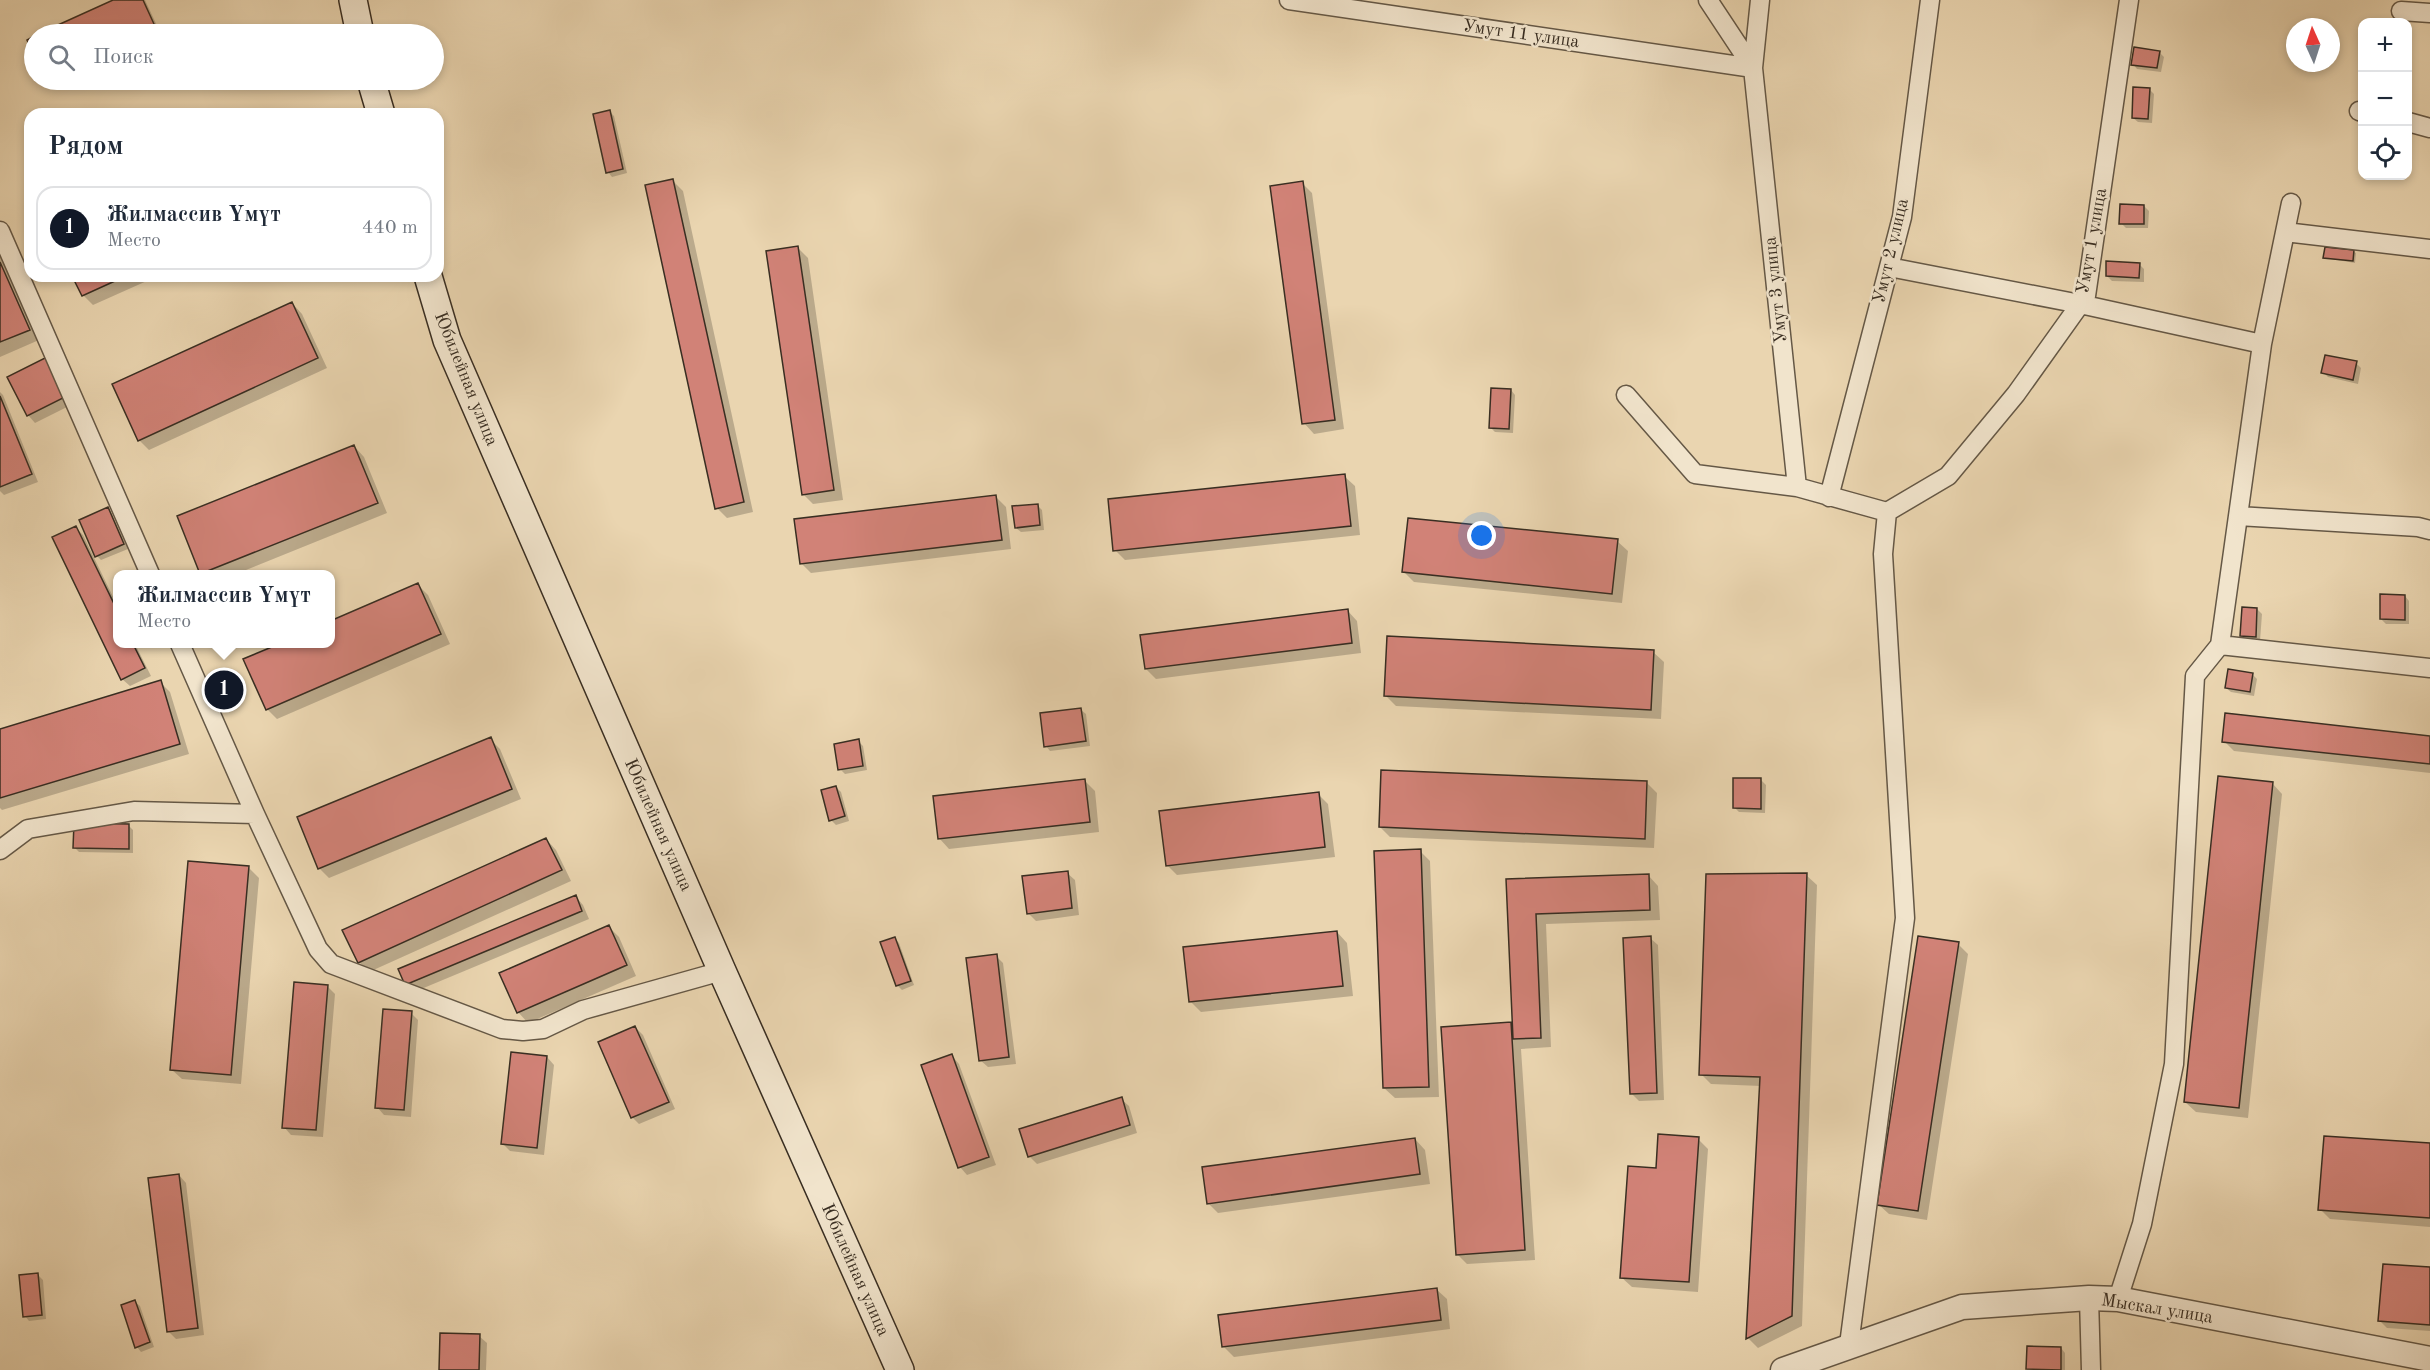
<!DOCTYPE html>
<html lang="ru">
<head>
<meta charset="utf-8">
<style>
	body { margin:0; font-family:"Old Standard TT",serif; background:#f6f6f7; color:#1f2937 }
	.controls { position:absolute; right:18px; top:18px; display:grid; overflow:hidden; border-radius:12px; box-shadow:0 3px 9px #0003 }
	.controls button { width:54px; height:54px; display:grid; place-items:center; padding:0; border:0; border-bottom:2px solid #e0e1e3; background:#fff; color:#1f2937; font:30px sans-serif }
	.compass { position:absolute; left:2286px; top:18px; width:54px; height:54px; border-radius:50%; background:#fff; box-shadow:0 3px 9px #0003; rotate:357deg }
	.you { position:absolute; left:1482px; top:536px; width:21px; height:21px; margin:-15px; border:4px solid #fff; border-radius:50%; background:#1a73e8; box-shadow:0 0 0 9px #1a73e833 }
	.badge { display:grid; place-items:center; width:39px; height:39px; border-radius:50%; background:#111827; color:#fff; font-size:20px; font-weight:700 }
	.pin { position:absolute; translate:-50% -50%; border:3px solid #fff; box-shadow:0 2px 6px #0006 }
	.popup { position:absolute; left:113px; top:570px; width:222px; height:78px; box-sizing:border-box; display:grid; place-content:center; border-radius:12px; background:#fff; filter:drop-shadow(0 2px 4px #0005); font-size:20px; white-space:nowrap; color:#747a83 }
	.popup b { font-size:22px; color:#1f2937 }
	.popup::after { content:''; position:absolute; left:50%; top:100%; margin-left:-12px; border:12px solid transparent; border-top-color:#fff }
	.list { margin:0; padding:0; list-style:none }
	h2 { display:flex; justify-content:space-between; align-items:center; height:78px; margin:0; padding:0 24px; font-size:26px }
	h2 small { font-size:20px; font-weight:400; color:#747a83 }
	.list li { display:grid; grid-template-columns:39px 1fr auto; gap:18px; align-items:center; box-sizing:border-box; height:84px; margin:0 12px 12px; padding:0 12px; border:2px solid #e0e1e3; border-radius:18px }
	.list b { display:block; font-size:22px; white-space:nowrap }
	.list p { margin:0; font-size:20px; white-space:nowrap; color:#747a83 }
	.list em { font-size:20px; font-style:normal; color:#747a83 }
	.icon { flex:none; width:33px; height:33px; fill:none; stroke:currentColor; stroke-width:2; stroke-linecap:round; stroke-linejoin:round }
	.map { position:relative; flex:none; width:2430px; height:1370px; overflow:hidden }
	.search { position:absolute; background:#fff; box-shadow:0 3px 9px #0003; left:24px; top:24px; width:420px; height:66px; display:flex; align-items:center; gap:15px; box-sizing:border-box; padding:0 21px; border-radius:33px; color:#747a83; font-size:22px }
	.panel { position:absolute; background:#fff; box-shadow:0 3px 9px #0003; left:24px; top:108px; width:420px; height:174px; border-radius:18px }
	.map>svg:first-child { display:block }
</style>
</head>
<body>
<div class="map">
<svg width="2430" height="1370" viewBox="0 0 2430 1370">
	<rect width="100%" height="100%" fill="#ead5b0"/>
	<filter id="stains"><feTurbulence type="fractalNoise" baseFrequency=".00333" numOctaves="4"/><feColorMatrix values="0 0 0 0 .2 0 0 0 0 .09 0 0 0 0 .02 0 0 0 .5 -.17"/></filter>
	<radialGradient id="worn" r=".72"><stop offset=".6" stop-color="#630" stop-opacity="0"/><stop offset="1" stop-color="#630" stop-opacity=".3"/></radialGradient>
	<path fill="#0003" d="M 117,0 L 145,0 L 160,32 L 154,34 L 42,34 Z
		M 2159,52 L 2164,57 L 2161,72 L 2137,69 L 2133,64 Z
		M 2149,89 L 2154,94 L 2152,123 L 2138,122 L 2133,118 Z
		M 609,111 L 614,116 L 627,173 L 612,177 L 608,172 Z
		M 673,181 L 683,191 L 753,512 L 727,518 L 717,508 Z
		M 1302,183 L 1312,193 L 1344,429 L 1314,434 L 1304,423 Z
		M 2144,206 L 2149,211 L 2148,228 L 2126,228 L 2121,223 Z
		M 798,248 L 808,258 L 843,500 L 813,504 L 803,494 Z
		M 0,251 L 39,340 L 0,357 Z
		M 2354,252 L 2356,253 L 2355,263 L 2325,258 Z
		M 2139,264 L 2144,269 L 2144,282 L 2112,281 L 2107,276 Z
		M 74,276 L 158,276 L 93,305 L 83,295 Z
		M 292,303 L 302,314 L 327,368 L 149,450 L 139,440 Z
		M 2356,363 L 2361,368 L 2358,384 L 2328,377 L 2323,372 Z
		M 55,366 L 73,404 L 35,423 L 28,415 Z
		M 1511,390 L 1515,395 L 1513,433 L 1495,432 L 1490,427 Z
		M 0,392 L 3,395 L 38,482 L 4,495 L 0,491 Z
		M 354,446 L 364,457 L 387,513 L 236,574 L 202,574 L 179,517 Z
		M 1344,476 L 1355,486 L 1360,535 L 1125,560 L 1115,550 Z
		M 996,497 L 1006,507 L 1011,549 L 811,573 L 801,563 Z
		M 1037,505 L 1042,510 L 1044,530 L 1021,532 L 1016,528 Z
		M 108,509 L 112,514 L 128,549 L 101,560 L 97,556 Z
		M 76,528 L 83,535 L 118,607 L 118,644 L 135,644 L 151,676 L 130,686 L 122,679 Z
		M 1617,541 L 1628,551 L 1622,603 L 1414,582 L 1404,572 Z
		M 418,585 L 428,595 L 450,644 L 277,719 L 267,709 L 245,660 L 283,644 L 330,644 Z
		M 2405,596 L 2409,601 L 2409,624 L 2386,624 L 2381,619 Z
		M 2257,609 L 2262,614 L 2260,641 L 2246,640 L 2242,635 Z
		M 1347,610 L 1357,621 L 1361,653 L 1156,679 L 1146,669 Z
		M 1653,652 L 1664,662 L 1661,719 L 1396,706 L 1386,696 Z
		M 2252,674 L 2257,679 L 2254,696 L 2231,692 L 2226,688 Z
		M 160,682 L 170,692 L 189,754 L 2,810 L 0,808 L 0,731 Z
		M 1081,710 L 1086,714 L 1090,746 L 1050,751 L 1046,746 Z
		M 2430,737 L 2430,773 L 2234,751 L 2224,741 Z
		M 490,739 L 500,749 L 521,799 L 329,878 L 319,868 Z
		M 858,741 L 863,746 L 867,770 L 845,774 L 840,769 Z
		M 1761,780 L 1766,785 L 1765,813 L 1739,812 L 1734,807 Z
		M 1085,781 L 1095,791 L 1099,832 L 949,849 L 939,838 Z
		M 1647,783 L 1657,793 L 1654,848 L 1390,837 L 1380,827 Z
		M 2272,783 L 2282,794 L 2248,1118 L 2196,1112 L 2185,1102 Z
		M 836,787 L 841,792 L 849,821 L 836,825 L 831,820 Z
		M 1318,794 L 1328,804 L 1335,857 L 1177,875 L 1167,865 Z
		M 128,825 L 133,830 L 133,853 L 79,852 L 75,848 Z
		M 546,839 L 556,850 L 571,881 L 369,972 L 359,962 Z
		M 1420,851 L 1430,861 L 1439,1097 L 1395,1098 L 1384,1088 Z
		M 249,868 L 259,878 L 241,1084 L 182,1079 L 171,1069 Z
		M 1067,873 L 1075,880 L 1079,915 L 1036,921 L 1028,913 Z
		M 1648,875 L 1658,886 L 1660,920 L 1546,924 L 1551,1047 L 1521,1049 L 1535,1260 L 1467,1264 L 1457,1254 L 1510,1024 L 1514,1028 L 1508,881 Z
		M 1806,875 L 1817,885 L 1802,1326 L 1758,1348 L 1748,1338 L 1761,1086 L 1711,1084 L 1701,1074 Z
		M 576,897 L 583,905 L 589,919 L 414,992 L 406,984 Z
		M 609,927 L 619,937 L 636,976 L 528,1023 L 518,1012 Z
		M 1337,932 L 1347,943 L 1353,996 L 1201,1012 L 1191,1002 Z
		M 1650,938 L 1658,945 L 1664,1100 L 1639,1101 L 1631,1093 Z
		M 895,939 L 899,943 L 914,985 L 902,990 L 897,985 Z
		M 1958,944 L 1968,954 L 1927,1220 L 1889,1214 L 1878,1204 Z
		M 996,956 L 1003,963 L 1016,1064 L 988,1067 L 980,1060 Z
		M 327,986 L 335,994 L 323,1137 L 291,1135 L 284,1127 Z
		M 411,1013 L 418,1020 L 411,1117 L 384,1115 L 377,1107 Z
		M 635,1027 L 643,1035 L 675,1109 L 639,1124 L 632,1117 Z
		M 952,1056 L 959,1064 L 996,1165 L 967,1175 L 960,1167 Z
		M 547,1057 L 554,1065 L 544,1155 L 510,1151 L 502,1143 Z
		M 1121,1099 L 1129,1106 L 1137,1133 L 1037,1164 L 1029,1156 Z
		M 1415,1139 L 1425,1150 L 1430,1184 L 1218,1213 L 1208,1203 Z
		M 1698,1139 L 1708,1149 L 1698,1292 L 1632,1287 L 1621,1277 L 1657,1170 Z
		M 2430,1145 L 2430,1227 L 2330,1219 L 2320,1209 Z
		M 179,1175 L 186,1183 L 204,1335 L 176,1339 L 168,1331 Z
		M 2430,1269 L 2430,1331 L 2387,1328 L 2380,1321 Z
		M 38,1275 L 43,1280 L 46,1319 L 29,1321 L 25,1316 Z
		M 1436,1289 L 1447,1299 L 1450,1329 L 1234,1357 L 1224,1347 Z
		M 135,1302 L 140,1306 L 154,1347 L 141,1352 L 137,1347 Z
		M 479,1336 L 487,1343 L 486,1370 L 440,1370 Z
		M 2061,1348 L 2065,1353 L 2065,1370 L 2028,1369 Z"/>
	<path fill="#d18277" stroke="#392e22" stroke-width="1.5" d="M 113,0 L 143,0 L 154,24 L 131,34 L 38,34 Z
		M 34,36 L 34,55 L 27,40 Z
		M 2134,47 L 2160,51 L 2157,68 L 2131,65 Z
		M 2133,87 L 2150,88 L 2148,119 L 2132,118 Z
		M 610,110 L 623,169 L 606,173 L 593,114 Z
		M 673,179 L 744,502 L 715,509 L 645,185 Z
		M 1303,181 L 1335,420 L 1302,424 L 1270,186 Z
		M 2120,204 L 2144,205 L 2144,224 L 2119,224 Z
		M 798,246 L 834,490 L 802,495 L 766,251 Z
		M 2325,247 L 2354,250 L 2353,261 L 2323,258 Z
		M 2106,261 L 2140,263 L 2139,278 L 2106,276 Z
		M 0,262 L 30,330 L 0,342 Z
		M 72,276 L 126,276 L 82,296 Z
		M 292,302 L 318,358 L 138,441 L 112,384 Z
		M 2325,355 L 2357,361 L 2353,380 L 2321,373 Z
		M 47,357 L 67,396 L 27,416 L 7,377 Z
		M 1491,388 L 1511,389 L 1509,429 L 1489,428 Z
		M 0,396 L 32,474 L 0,487 Z
		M 354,445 L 378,503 L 200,574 L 177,516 Z
		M 1345,474 L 1351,526 L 1113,551 L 1108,499 Z
		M 996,495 L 1002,540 L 800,564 L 794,519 Z
		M 1038,504 L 1040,525 L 1015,528 L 1012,506 Z
		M 108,507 L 124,544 L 95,557 L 79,520 Z
		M 1408,518 L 1618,539 L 1612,594 L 1402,572 Z
		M 76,526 L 118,612 L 118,644 L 133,644 L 145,668 L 121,680 L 52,537 Z
		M 418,583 L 441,634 L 266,710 L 243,659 L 279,644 L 330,644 L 330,621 Z
		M 2380,594 L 2405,595 L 2405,620 L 2380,619 Z
		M 2242,607 L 2257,608 L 2256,637 L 2240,636 Z
		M 1348,609 L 1352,643 L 1145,669 L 1140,635 Z
		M 1387,636 L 1654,650 L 1651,710 L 1384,696 Z
		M 2228,669 L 2253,673 L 2250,692 L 2225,688 Z
		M 161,680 L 180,744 L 0,798 L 0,729 Z
		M 1081,708 L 1086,741 L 1044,747 L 1040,713 Z
		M 2225,713 L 2430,736 L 2430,764 L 2222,742 Z
		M 491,737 L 512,789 L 318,869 L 297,817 Z
		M 859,739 L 863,766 L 838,770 L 834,744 Z
		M 1381,770 L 1647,781 L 1645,839 L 1379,827 Z
		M 2218,776 L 2273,782 L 2239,1108 L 2184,1102 Z
		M 1733,778 L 1761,778 L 1761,809 L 1733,808 Z
		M 1085,779 L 1090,822 L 938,839 L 933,796 Z
		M 836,786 L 845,816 L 829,821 L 821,790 Z
		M 1319,792 L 1325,847 L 1166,866 L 1159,811 Z
		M 74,823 L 129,824 L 129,849 L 73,848 Z
		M 546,838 L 562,870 L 358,963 L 342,930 Z
		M 1421,849 L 1429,1087 L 1383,1088 L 1374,851 Z
		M 188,861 L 249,866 L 231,1075 L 170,1070 Z
		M 1068,871 L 1072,908 L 1027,914 L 1022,876 Z
		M 1807,873 L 1792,1316 L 1746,1339 L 1760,1077 L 1699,1075 L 1706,874 Z
		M 1649,874 L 1650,910 L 1536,914 L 1541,1038 L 1513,1039 L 1506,879 Z
		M 576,895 L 582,911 L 405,985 L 398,969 Z
		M 609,925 L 627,965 L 517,1013 L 499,973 Z
		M 1337,931 L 1343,986 L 1189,1002 L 1183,947 Z
		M 1651,936 L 1657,1093 L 1630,1094 L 1623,938 Z
		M 1918,936 L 1959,942 L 1918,1211 L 1877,1205 Z
		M 895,937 L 911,981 L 896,986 L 880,942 Z
		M 997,954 L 1009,1057 L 979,1061 L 966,958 Z
		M 294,982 L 328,985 L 316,1130 L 282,1128 Z
		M 383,1009 L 412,1011 L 404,1110 L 375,1108 Z
		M 1511,1022 L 1525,1250 L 1456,1255 L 1441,1027 Z
		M 635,1026 L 669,1102 L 631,1118 L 598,1042 Z
		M 511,1052 L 547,1056 L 537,1148 L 501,1144 Z
		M 952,1054 L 989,1157 L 958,1168 L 921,1065 Z
		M 1122,1097 L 1130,1125 L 1028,1157 L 1019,1129 Z
		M 1658,1134 L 1699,1137 L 1689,1282 L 1620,1278 L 1628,1166 L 1656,1168 Z
		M 2324,1136 L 2430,1143 L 2430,1218 L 2318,1210 Z
		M 1415,1138 L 1420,1174 L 1207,1204 L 1202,1167 Z
		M 179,1174 L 198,1328 L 167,1332 L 148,1178 Z
		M 2383,1264 L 2430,1267 L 2430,1325 L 2378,1321 Z
		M 38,1273 L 42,1315 L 23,1317 L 19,1275 Z
		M 1437,1288 L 1441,1320 L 1222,1347 L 1218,1315 Z
		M 135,1300 L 150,1342 L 135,1348 L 121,1305 Z
		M 440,1333 L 480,1334 L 479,1370 L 439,1370 Z
		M 2027,1346 L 2061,1347 L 2061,1370 L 2026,1369 Z"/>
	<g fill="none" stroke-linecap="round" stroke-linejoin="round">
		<defs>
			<path id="minor" d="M 1289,0 L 1753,68
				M 1708,0 L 1753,68
				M 1760,0 L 1753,68 L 1797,487 L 1887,512
				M 2401,11 L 2430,13
				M 2359,111 L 2362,112
				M 2408,122 L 2430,128
				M 0,231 L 150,574
				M 2285,232 L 2430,249
				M 1889,267 L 2080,304 L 2262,344
				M 1626,395 L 1695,474 L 1797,487
				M 1829,497 L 1902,217 L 1930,0
				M 1887,512 L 1948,476 L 2016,394 L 2086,296 L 2129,0
				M 2238,516 L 2418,527 L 2430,530
				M 180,644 L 255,814 L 318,949 L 331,964 L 502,1029 L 523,1031 L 543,1029 L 583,1010 L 722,971
				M 2220,645 L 2430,668
				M 0,850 L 28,829 L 134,811 L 255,814
				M 2089,1298 L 2091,1370
				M 2118,1299 L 2142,1224 L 2174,1064 L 2195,676 L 2220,645 L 2262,344 L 2291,203
				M 1849,1345 L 1905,918 L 1883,554 L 1887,512"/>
			<path id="tertiary" d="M 1783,1370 L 1962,1307 L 2089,1298 L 2118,1299 L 2430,1359"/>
			<path id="secondary" d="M 353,0 L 360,34
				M 371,80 L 381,114
				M 428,276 L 447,340 L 722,971 L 900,1370"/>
		</defs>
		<use href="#minor" stroke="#655846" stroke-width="21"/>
		<use href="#tertiary" stroke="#655846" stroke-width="27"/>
		<use href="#secondary" stroke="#392e22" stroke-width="30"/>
		<use href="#minor" stroke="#f1e4cc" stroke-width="18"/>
		<use href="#tertiary" stroke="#f1e4cc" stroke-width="24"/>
		<use href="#secondary" stroke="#f1e4cc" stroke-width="27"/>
	</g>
	<g text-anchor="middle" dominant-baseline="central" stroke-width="5" stroke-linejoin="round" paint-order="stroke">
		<g font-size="18" fill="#392e22" stroke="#f1e4cc">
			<text transform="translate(1521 34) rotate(8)">Умут 11 улица</text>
			<text transform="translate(2092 241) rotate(-80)">Умут 1 улица</text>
			<text transform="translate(1891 251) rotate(-77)">Умут 2 улица</text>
			<text transform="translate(1776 290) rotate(-96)">Умут 3 улица</text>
			<text transform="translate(466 379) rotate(68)">Юбилейная улица</text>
			<text transform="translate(658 825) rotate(66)">Юбилейная улица</text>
			<text transform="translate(855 1270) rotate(66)">Юбилейная улица</text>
			<text transform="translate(2157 1309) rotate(9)">Мыскал улица</text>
		</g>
	</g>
	<rect width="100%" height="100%" filter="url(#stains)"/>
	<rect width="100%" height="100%" fill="url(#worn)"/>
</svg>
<div class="controls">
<button>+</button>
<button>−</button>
<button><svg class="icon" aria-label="locate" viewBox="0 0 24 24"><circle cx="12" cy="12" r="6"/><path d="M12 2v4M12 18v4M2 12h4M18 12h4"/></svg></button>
</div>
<svg class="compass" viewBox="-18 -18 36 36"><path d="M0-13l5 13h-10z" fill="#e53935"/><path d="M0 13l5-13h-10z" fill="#747a83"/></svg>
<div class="you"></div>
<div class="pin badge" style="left:224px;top:690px">1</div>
<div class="popup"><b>Жилмассив Үмүт</b>Место</div>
<div class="search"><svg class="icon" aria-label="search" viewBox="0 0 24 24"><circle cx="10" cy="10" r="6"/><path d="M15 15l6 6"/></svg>Поиск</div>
<section class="panel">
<h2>Рядом<small></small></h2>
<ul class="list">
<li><span class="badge">1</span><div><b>Жилмассив Үмүт</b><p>Место</p></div><em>440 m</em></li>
</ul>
</section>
</div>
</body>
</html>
